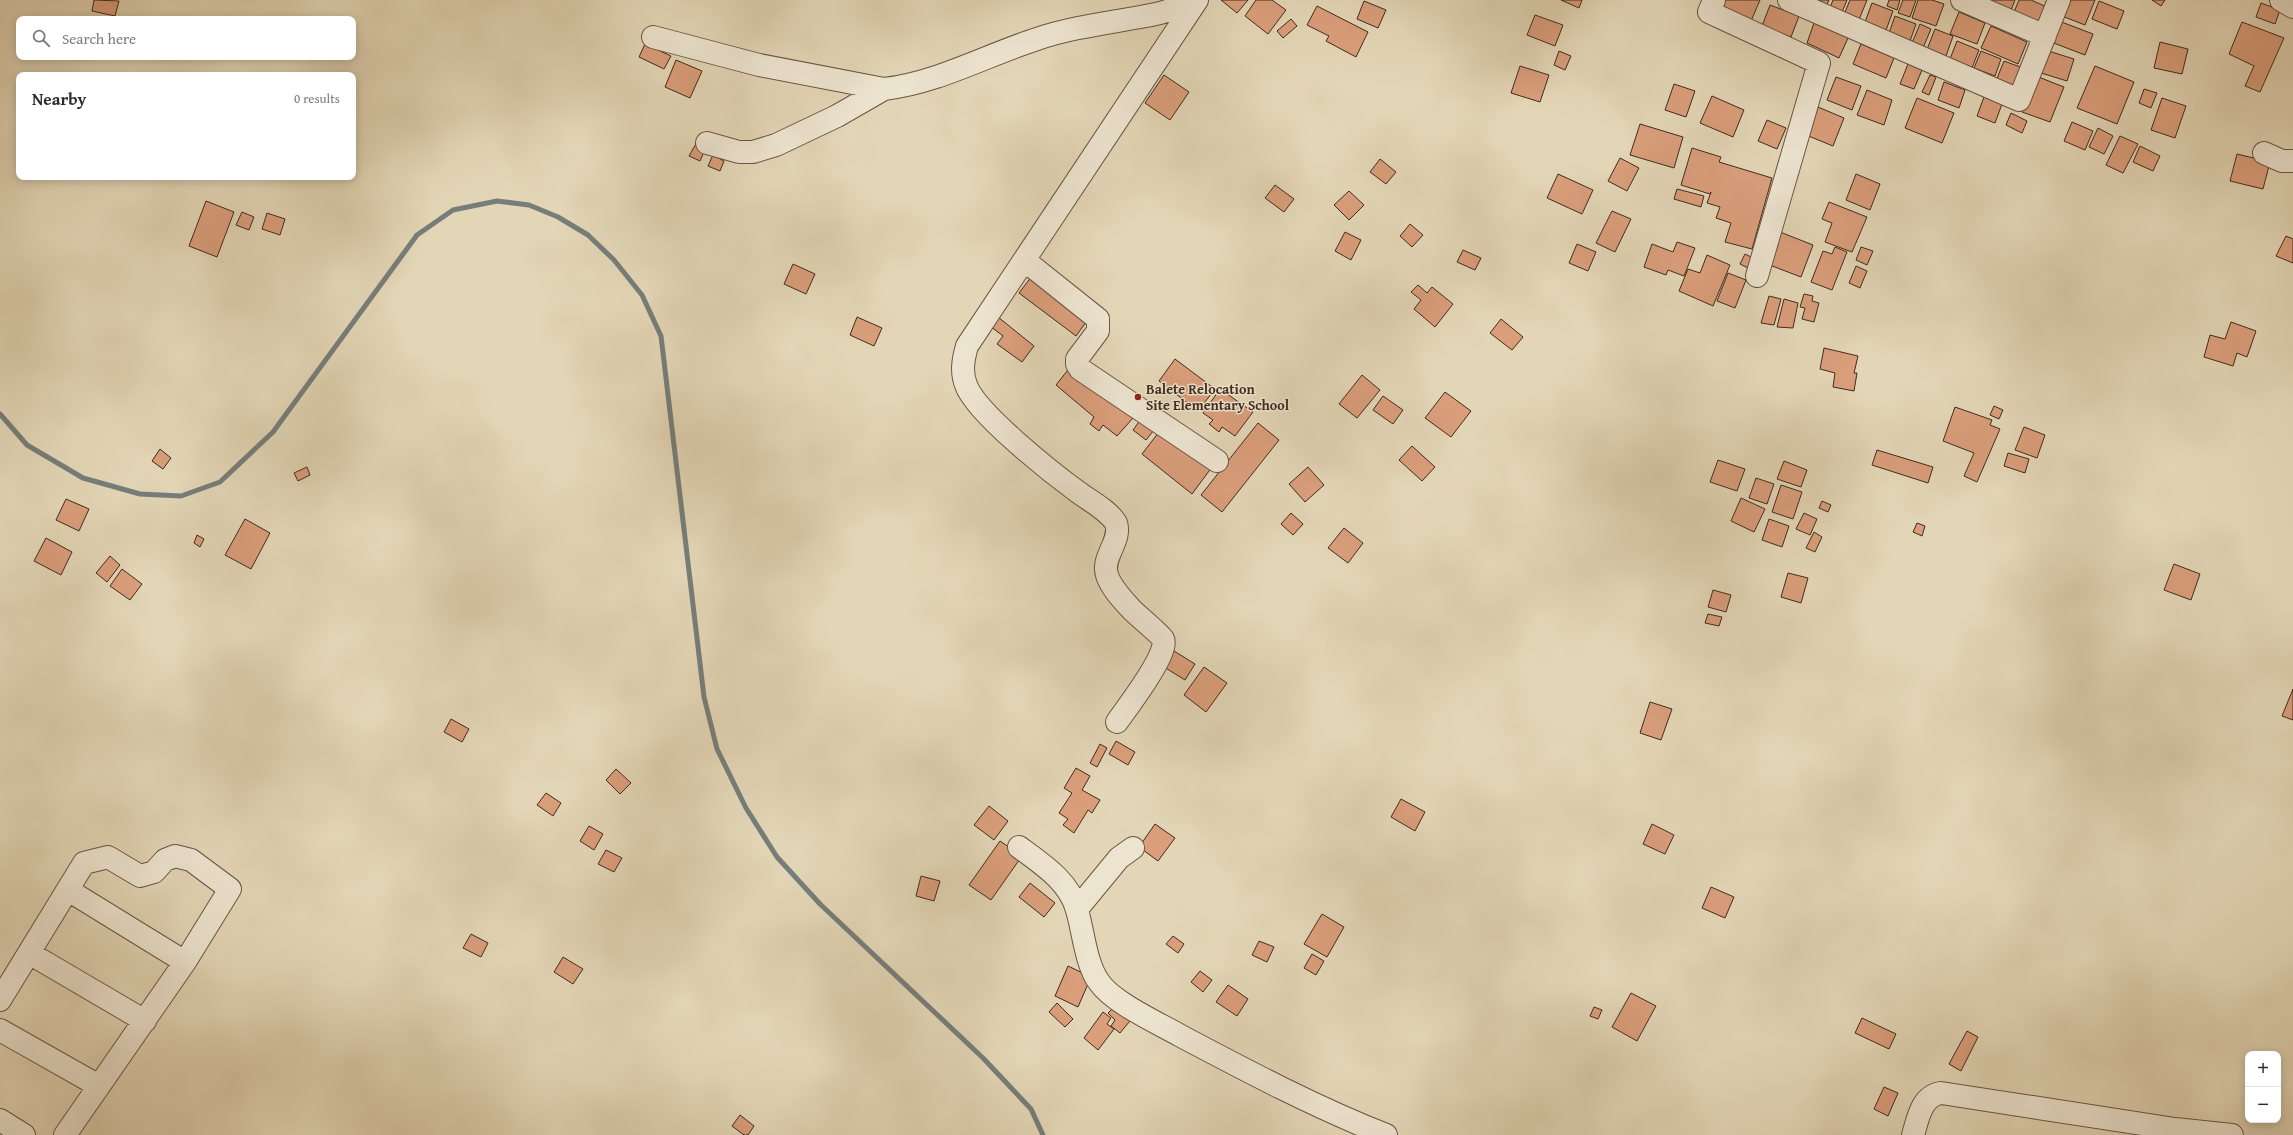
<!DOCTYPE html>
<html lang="en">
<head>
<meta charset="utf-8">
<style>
	body { margin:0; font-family:"Gentium Book Plus",serif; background:#f7f7f7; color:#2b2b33 }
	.controls { position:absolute; right:12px; bottom:12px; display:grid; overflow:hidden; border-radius:8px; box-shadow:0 2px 10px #0003 }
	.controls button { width:36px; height:36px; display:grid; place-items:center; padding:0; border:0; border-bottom:1px solid #e1e1e2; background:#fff; color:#2b2b33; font:20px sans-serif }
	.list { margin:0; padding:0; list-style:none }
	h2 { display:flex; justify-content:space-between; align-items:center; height:52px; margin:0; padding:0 16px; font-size:17px }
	h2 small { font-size:13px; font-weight:400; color:#7c7c81 }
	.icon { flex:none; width:22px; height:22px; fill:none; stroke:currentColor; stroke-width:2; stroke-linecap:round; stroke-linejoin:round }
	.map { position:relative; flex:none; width:2293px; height:1135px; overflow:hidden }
	.search { position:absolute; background:#fff; box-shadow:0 2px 10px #0003; left:16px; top:16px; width:340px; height:44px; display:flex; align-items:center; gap:10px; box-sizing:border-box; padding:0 14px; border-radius:8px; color:#7c7c81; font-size:15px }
	.panel { position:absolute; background:#fff; box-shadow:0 2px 10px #0003; left:16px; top:72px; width:340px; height:108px; border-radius:8px }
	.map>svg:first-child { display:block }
</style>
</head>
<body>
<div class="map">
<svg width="2293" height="1135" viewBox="0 0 2293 1135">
	<rect width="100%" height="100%" fill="#e3d6b6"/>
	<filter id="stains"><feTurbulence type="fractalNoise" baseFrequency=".005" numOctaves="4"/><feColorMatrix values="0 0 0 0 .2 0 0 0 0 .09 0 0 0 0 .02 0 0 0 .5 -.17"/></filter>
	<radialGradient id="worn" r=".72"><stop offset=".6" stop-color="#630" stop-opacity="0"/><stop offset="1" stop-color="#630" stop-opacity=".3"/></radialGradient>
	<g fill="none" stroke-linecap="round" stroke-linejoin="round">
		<path stroke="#767e7b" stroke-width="5" d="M 0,414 L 27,445 L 83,478 L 140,494 L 181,496 L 220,482 L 273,432 L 417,235 L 453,210 L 497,201 L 529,205 L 558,217 L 588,235 L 614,260 L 642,295 L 661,336 L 704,697 L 717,749 L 746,808 L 777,857 L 820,904 L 983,1058 L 1031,1109 L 1043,1135"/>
	</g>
	<path fill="#da9e7b" stroke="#412b1d" d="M 94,0 L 119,1 L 115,16 L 92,11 Z
		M 1221,0 L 1248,0 L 1237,13 Z
		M 1256,0 L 1272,0 L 1286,10 L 1268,34 L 1245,16 Z
		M 1561,0 L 1582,0 L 1579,8 Z
		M 1724,0 L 1760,0 L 1751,21 L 1721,8 Z
		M 1817,0 L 1829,0 L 1824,11 L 1815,7 Z
		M 1833,0 L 1847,0 L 1840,17 L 1828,13 Z
		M 1850,0 L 1867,0 L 1858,22 L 1843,17 Z
		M 1889,0 L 1900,0 L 1897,10 L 1887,6 Z
		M 1903,0 L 1916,0 L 1910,17 L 1898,13 Z
		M 1918,0 L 1932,0 L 1944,4 L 1936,26 L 1912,18 Z
		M 1991,0 L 2015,0 L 2009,15 L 1988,6 Z
		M 2019,0 L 2031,0 L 2049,8 L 2040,29 L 2012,17 Z
		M 2068,0 L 2095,0 L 2085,25 L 2062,16 Z
		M 2152,0 L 2165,0 L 2161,6 Z
		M 1364,1 L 1386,10 L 1378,28 L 1357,19 Z
		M 2099,1 L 2124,11 L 2117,29 L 2092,19 Z
		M 1872,3 L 1893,11 L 1885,33 L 1864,25 Z
		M 2261,3 L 2280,10 L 2275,24 L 2256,17 Z
		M 1770,5 L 1799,16 L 1791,37 L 1762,26 Z
		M 1317,6 L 1368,32 L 1356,57 L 1326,41 L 1329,36 L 1307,25 Z
		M 1959,12 L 1985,23 L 1977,44 L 1950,34 Z
		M 1535,15 L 1563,25 L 1555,46 L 1527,35 Z
		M 1895,16 L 1916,24 L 1909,44 L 1888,36 Z
		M 1291,19 L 1297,26 L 1283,38 L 1277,31 Z
		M 2059,21 L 2093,34 L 2085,55 L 2051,42 Z
		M 2242,22 L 2284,38 L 2260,92 L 2245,86 L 2254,66 L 2229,54 Z
		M 1814,23 L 1848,38 L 1839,58 L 1807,43 Z
		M 1920,24 L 1931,29 L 1923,48 L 1912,43 Z
		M 1991,26 L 2027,42 L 2018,64 L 1981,48 Z
		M 1935,29 L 1953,36 L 1945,59 L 1926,52 Z
		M 1957,41 L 1979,50 L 1970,73 L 1948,64 Z
		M 2160,42 L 2188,49 L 2182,74 L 2154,68 Z
		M 645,44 L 671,56 L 664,69 L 639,57 Z
		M 1861,44 L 1894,58 L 1886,78 L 1853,64 Z
		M 2045,50 L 2074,59 L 2067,81 L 2038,72 Z
		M 1559,51 L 1571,56 L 1565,70 L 1554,65 Z
		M 1981,51 L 2001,59 L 1995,76 L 1974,68 Z
		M 676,60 L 702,71 L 690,98 L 665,87 Z
		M 2004,61 L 2023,68 L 2015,88 L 1996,81 Z
		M 1908,64 L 1922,70 L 1914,89 L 1900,84 Z
		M 1520,66 L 1549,75 L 1540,102 L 1511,93 Z
		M 2095,66 L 2134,82 L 2117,124 L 2077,108 Z
		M 1164,75 L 1189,92 L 1170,120 L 1145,103 Z
		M 1930,75 L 1936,77 L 1929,95 L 1922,92 Z
		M 2036,76 L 2064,87 L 2050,122 L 2022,112 Z
		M 1836,77 L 1861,86 L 1852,110 L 1827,100 Z
		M 1944,82 L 1965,90 L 1959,108 L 1938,100 Z
		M 1674,84 L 1695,91 L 1686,117 L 1665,110 Z
		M 2144,89 L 2157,93 L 2151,108 L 2139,103 Z
		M 1867,90 L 1892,100 L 1884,125 L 1857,115 Z
		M 1712,96 L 1744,110 L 1733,137 L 1700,123 Z
		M 1984,97 L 2002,104 L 1995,123 L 1977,116 Z
		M 1917,98 L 1954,113 L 1942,143 L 1905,128 Z
		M 2162,98 L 2186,106 L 2175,138 L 2151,130 Z
		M 1818,107 L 1844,118 L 1833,146 L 1806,135 Z
		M 2011,113 L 2027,121 L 2022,133 L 2006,125 Z
		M 1767,120 L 1786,128 L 1777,149 L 1758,141 Z
		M 2072,122 L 2093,131 L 2085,150 L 2064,141 Z
		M 1640,124 L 1683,137 L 1674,168 L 1630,155 Z
		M 2098,128 L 2113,136 L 2104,154 L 2089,147 Z
		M 2120,136 L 2138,144 L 2123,173 L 2106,165 Z
		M 697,142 L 706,147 L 700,161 L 689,156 Z
		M 2140,146 L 2160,156 L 2153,171 L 2133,162 Z
		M 1692,148 L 1721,157 L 1719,162 L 1772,178 L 1752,249 L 1725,242 L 1731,223 L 1716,218 L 1720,207 L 1707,203 L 1711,192 L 1710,194 L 1681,185 Z
		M 2237,154 L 2270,162 L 2263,189 L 2230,181 Z
		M 713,155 L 724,161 L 720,171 L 708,166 Z
		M 1620,158 L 1639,168 L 1627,191 L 1608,181 Z
		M 1380,159 L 1396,172 L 1386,184 L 1370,172 Z
		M 1558,174 L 1593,190 L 1582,214 L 1547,198 Z
		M 1856,174 L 1880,184 L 1870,210 L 1846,200 Z
		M 1275,185 L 1294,199 L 1284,212 L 1265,198 Z
		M 1677,189 L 1704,196 L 1701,207 L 1674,199 Z
		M 1349,191 L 1364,205 L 1349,220 L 1334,205 Z
		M 206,201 L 234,212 L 217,257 L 189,246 Z
		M 1829,202 L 1867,217 L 1852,252 L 1825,242 L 1832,223 L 1822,219 Z
		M 1612,211 L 1631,219 L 1615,252 L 1596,243 Z
		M 242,212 L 254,217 L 249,230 L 236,225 Z
		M 267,213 L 285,219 L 280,235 L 262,229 Z
		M 1410,224 L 1423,235 L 1412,247 L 1400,236 Z
		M 1345,232 L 1361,240 L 1351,260 L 1335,251 Z
		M 1780,232 L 1813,245 L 1801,277 L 1767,264 Z
		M 2286,236 L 2293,239 L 2293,263 L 2276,256 Z
		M 1677,242 L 1695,248 L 1684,276 L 1668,270 L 1666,275 L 1644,267 L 1652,244 L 1673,252 Z
		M 1577,244 L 1596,252 L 1588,271 L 1569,263 Z
		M 1835,247 L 1847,252 L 1832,290 L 1811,282 L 1823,251 L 1832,254 Z
		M 1861,247 L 1873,251 L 1867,265 L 1856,260 Z
		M 1463,250 L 1481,258 L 1475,270 L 1457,262 Z
		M 1745,254 L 1753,258 L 1748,268 L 1740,264 Z
		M 1707,255 L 1730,265 L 1713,306 L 1679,291 L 1688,269 L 1700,273 Z
		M 793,264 L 815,274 L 806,294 L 784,284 Z
		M 1856,266 L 1867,271 L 1860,288 L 1849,283 Z
		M 1728,273 L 1746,280 L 1735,308 L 1717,301 Z
		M 1032,276 L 1089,318 L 1076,336 L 1019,293 Z
		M 1418,285 L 1427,293 L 1432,287 L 1453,304 L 1435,327 L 1414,309 L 1421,300 L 1411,292 Z
		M 1804,294 L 1813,296 L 1812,301 L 1819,303 L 1814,322 L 1802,319 L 1805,308 L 1800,307 Z
		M 1769,296 L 1781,299 L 1774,325 L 1761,323 Z
		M 1784,299 L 1798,303 L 1793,328 L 1777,327 Z
		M 857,317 L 882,328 L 874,346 L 850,335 Z
		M 998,317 L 1034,346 L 1022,362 L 997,344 L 1003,336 L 990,326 Z
		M 1501,319 L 1523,337 L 1512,350 L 1490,333 Z
		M 2231,322 L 2256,331 L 2247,357 L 2237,353 L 2233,366 L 2204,357 L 2210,335 L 2225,339 Z
		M 1824,348 L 1858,356 L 1854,373 L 1857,373 L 1854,391 L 1833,387 L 1835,373 L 1820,369 Z
		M 1175,359 L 1215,389 L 1198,411 L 1159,381 Z
		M 1071,366 L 1133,418 L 1117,436 L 1103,425 L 1099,431 L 1090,424 L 1094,417 L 1056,385 Z
		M 1362,375 L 1380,390 L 1357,418 L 1339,404 Z
		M 1220,389 L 1253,412 L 1235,436 L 1222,427 L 1219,432 L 1209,424 L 1213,420 L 1203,413 Z
		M 1445,392 L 1471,411 L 1451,437 L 1425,418 Z
		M 1383,396 L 1403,410 L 1393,424 L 1373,410 Z
		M 1994,406 L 2003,410 L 1999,419 L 1990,415 Z
		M 1955,407 L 1992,420 L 1990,425 L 2000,429 L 1977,482 L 1964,476 L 1974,453 L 1943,441 Z
		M 1141,419 L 1154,430 L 1146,440 L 1133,430 Z
		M 1258,423 L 1279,440 L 1222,512 L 1201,495 Z
		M 2024,427 L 2045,435 L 2037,458 L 2015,450 Z
		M 1162,428 L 1212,467 L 1192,494 L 1142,454 Z
		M 1412,446 L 1435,467 L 1422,481 L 1399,460 Z
		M 160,449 L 171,458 L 163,469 L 152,461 Z
		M 1877,450 L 1933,467 L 1928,483 L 1872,465 Z
		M 2008,453 L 2029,459 L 2025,473 L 2004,466 Z
		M 1718,460 L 1745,469 L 1737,491 L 1710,482 Z
		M 1784,461 L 1807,470 L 1801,487 L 1777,479 Z
		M 307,467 L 310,475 L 298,481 L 294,473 Z
		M 1308,467 L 1324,485 L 1305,502 L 1289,484 Z
		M 1756,478 L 1774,484 L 1767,504 L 1749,498 Z
		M 1781,485 L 1802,492 L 1793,519 L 1772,512 Z
		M 1741,498 L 1765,509 L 1754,532 L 1731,521 Z
		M 66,499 L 89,509 L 79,531 L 56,520 Z
		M 1822,501 L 1831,505 L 1828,512 L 1819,508 Z
		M 1291,513 L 1303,524 L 1293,535 L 1281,524 Z
		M 1804,513 L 1817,519 L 1810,535 L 1796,529 Z
		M 245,519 L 270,533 L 251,569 L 225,555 Z
		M 1769,519 L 1789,526 L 1782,547 L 1762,540 Z
		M 1917,523 L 1925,526 L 1922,536 L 1913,532 Z
		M 1344,528 L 1363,543 L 1348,563 L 1328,548 Z
		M 1814,532 L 1822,537 L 1815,552 L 1806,548 Z
		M 197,535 L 204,539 L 200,547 L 194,543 Z
		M 46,538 L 72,552 L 61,575 L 34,561 Z
		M 110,556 L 120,565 L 107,582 L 96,573 Z
		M 2174,564 L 2200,574 L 2191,600 L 2164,590 Z
		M 122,569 L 142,584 L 130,600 L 110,586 Z
		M 1788,573 L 1808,578 L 1801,603 L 1781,597 Z
		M 1713,590 L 1731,595 L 1726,612 L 1708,607 Z
		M 1708,614 L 1722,617 L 1719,626 L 1705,623 Z
		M 1174,651 L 1195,664 L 1185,680 L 1164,667 Z
		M 1204,667 L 1227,683 L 1206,712 L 1184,695 Z
		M 2293,689 L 2293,720 L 2282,716 Z
		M 1650,702 L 1672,709 L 1661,740 L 1640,733 Z
		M 451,719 L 469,729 L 462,742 L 444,732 Z
		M 1116,741 L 1135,752 L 1128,765 L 1109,754 Z
		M 1100,744 L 1107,748 L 1097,767 L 1090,763 Z
		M 1076,768 L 1090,776 L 1082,790 L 1100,800 L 1092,813 L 1088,810 L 1074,833 L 1063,825 L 1068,819 L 1059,813 L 1072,793 L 1064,788 Z
		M 616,769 L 631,783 L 620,794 L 606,780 Z
		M 546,793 L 561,803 L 553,816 L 537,805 Z
		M 1401,799 L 1425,812 L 1415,831 L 1391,817 Z
		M 989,806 L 1008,821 L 994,840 L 974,825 Z
		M 1155,824 L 1175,838 L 1158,861 L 1139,847 Z
		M 1652,824 L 1674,835 L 1665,854 L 1643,844 Z
		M 589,826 L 603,834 L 594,850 L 580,841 Z
		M 1000,841 L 1022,856 L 991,900 L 969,885 Z
		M 606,850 L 622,858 L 614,872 L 598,864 Z
		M 921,876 L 940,881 L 934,901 L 916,896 Z
		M 1030,883 L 1055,903 L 1044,917 L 1019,897 Z
		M 1711,887 L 1734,897 L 1725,918 L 1702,908 Z
		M 1322,914 L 1344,927 L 1327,957 L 1304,944 Z
		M 471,934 L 488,943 L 481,957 L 463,948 Z
		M 1173,936 L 1184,944 L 1178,953 L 1166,944 Z
		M 1259,941 L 1274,947 L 1267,962 L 1252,955 Z
		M 1312,954 L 1324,961 L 1316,975 L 1304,968 Z
		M 563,957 L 583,969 L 573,984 L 554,972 Z
		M 1068,966 L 1091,977 L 1078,1007 L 1055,996 Z
		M 1200,971 L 1212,980 L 1203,992 L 1191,982 Z
		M 1228,985 L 1248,999 L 1237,1016 L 1216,1002 Z
		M 1631,993 L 1656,1006 L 1637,1041 L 1612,1027 Z
		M 1119,1002 L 1134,1016 L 1120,1033 L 1111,1026 L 1115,1020 L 1108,1013 Z
		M 1057,1003 L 1073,1019 L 1065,1027 L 1049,1012 Z
		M 1594,1007 L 1602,1010 L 1598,1019 L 1590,1016 Z
		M 1103,1012 L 1111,1018 L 1107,1024 L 1114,1029 L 1098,1050 L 1084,1038 Z
		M 1862,1018 L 1896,1034 L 1889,1049 L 1855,1033 Z
		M 1967,1031 L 1978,1037 L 1961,1071 L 1949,1064 Z
		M 1884,1087 L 1898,1093 L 1888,1116 L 1874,1109 Z
		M 740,1115 L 754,1126 L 748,1135 L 744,1135 L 732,1126 Z"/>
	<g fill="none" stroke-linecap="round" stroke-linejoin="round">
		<defs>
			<path id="minor" d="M 1714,0 L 1709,12 L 1819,63 L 1757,276
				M 1789,0 L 2019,100 L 2059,0
				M 1962,0 L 2045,36
				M 2281,0 L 2293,7
				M 653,37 L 759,65 L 884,89 C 937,83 987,55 1037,39 C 1075,26 1117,22 1156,14 C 1170,11 1183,5 1197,0
				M 707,143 L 739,152 L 753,152 L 776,145 L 837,116 L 884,89
				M 2264,153 L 2282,161 L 2293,161
				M 1024,260 L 1098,319 L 1098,331 L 1077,359 L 1077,364 L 1080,369 L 1217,461
				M 1117,722 C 1126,709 1170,652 1163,639 C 1161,635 1138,616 1132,610 C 1123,600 1111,588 1107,575 C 1101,557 1122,541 1116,523 C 1108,510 1090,501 1078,492 C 1052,473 976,413 966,385 C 961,372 963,360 967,346 L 1197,0
				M 1019,847 C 1042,864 1069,881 1077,910 C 1083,930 1086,965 1099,982 C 1112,1002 1158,1023 1179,1035 C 1247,1071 1315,1107 1386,1135
				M 68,890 L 185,962
				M 1077,909 L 1119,858 L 1133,848
				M 29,953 L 145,1021
				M 0,1000 L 84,863 L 108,857 L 140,876 L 154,872 L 165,860 L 175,856 L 191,860 L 230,889 L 185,962 L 65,1135
				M 0,1030 L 99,1086
				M 0,1120 L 24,1135
				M 1913,1135 C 1918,1119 1921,1096 1941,1093 L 2175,1129 L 2232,1135"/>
		</defs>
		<use href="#minor" stroke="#6a5643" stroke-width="24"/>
		<use href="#minor" stroke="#ede4d0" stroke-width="22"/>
	</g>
	<circle fill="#8f2418" stroke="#ede4d0" stroke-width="1.5" cx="1138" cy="397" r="4"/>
	<g text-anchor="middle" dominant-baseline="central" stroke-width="3" stroke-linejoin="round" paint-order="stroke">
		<g font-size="14" font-weight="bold" fill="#412b1d" stroke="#ede4d0" text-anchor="start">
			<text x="1146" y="389">Balete Relocation<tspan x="1146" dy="16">Site Elementary School</tspan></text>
		</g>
	</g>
	<rect width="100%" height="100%" filter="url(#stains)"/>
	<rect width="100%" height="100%" fill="url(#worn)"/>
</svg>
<div class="controls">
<button>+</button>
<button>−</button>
</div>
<div class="search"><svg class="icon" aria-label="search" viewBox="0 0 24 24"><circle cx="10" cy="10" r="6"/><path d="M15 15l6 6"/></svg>Search here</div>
<section class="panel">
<h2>Nearby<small>0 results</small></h2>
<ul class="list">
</ul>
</section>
</div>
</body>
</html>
